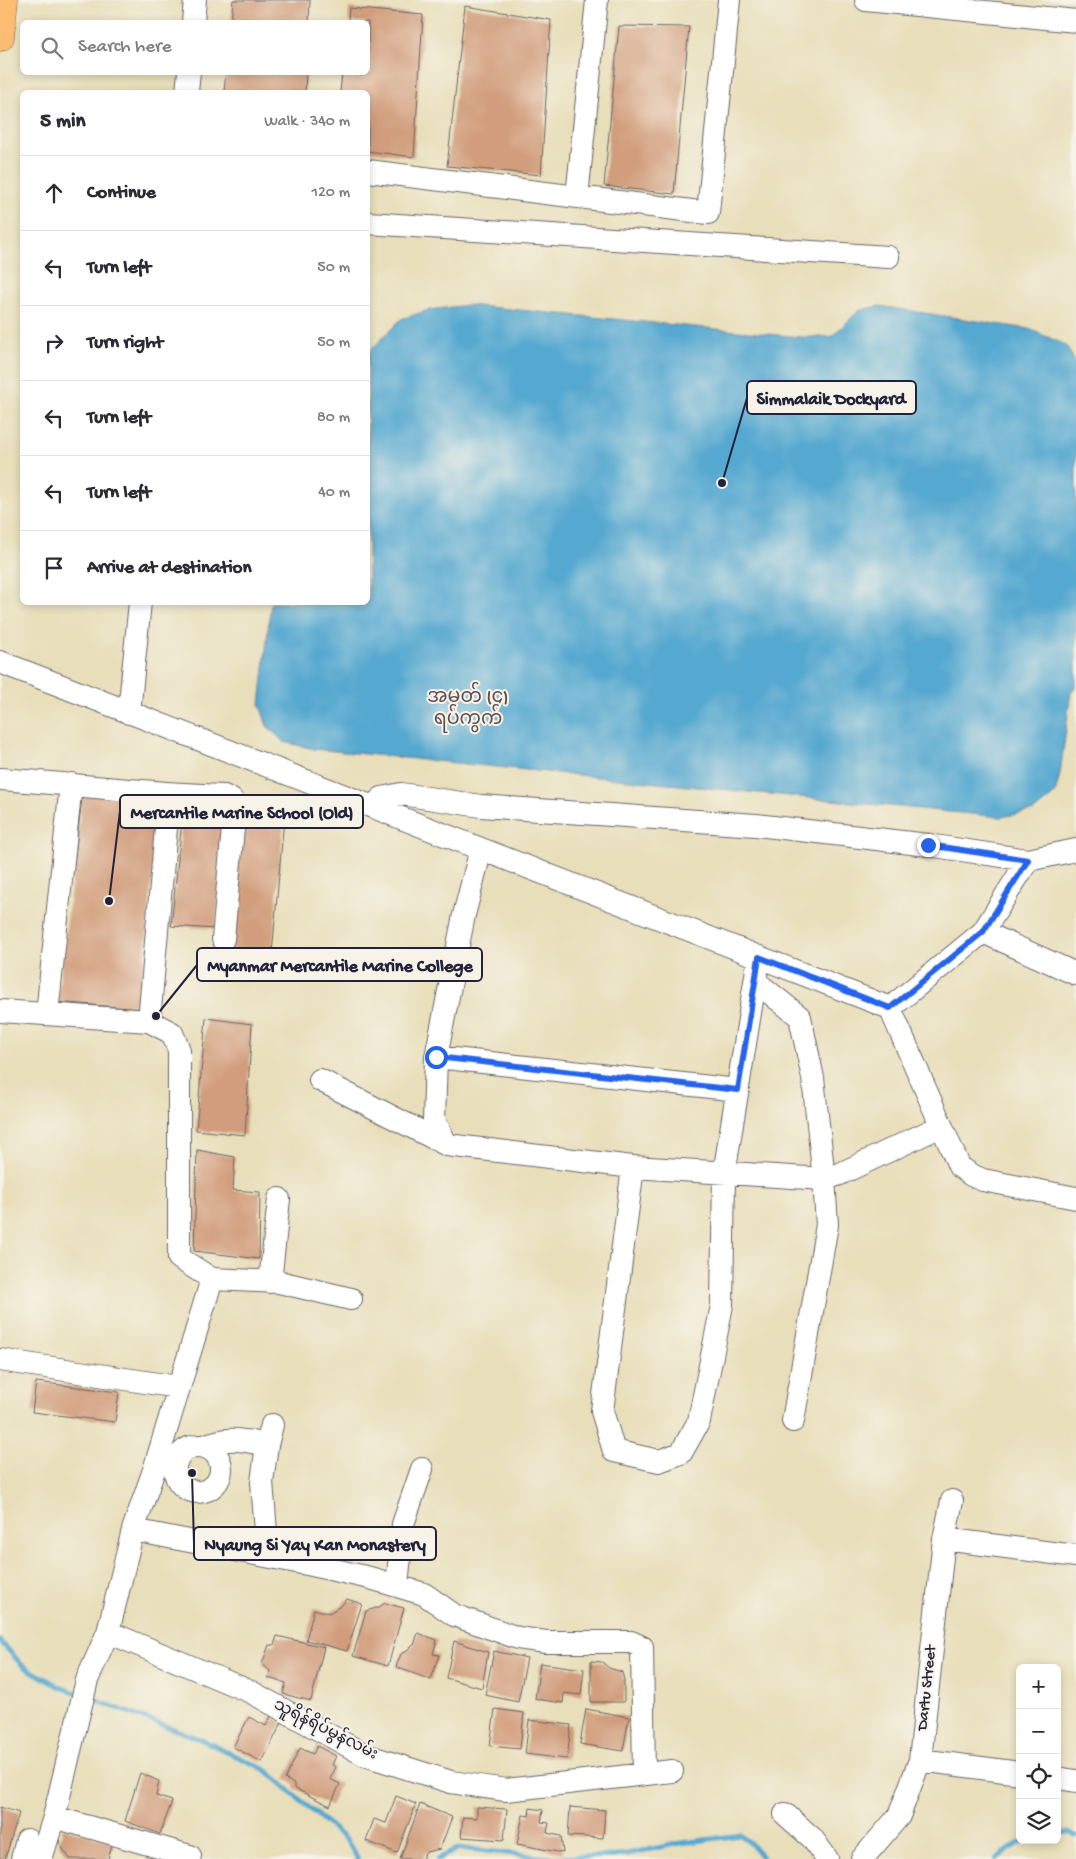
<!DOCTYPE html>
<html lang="en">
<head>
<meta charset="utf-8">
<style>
	body { margin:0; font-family:"Gochi Hand","Noto Sans Myanmar",sans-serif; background:#f7f7f7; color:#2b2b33 }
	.controls { position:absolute; right:15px; bottom:15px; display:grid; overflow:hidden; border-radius:8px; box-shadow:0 2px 8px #0003 }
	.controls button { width:45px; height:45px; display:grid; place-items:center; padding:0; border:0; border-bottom:1px solid #e1e1e2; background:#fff; color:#2b2b33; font:25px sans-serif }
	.stop { position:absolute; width:15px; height:15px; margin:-11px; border:4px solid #2563eb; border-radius:50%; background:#fff }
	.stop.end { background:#2563eb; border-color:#fff; box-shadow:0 1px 5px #0008 }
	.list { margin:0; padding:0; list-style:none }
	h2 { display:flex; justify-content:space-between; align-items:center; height:65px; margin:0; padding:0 20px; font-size:21px }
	h2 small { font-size:16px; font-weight:400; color:#7c7c81 }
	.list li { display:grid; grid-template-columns:32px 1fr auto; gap:15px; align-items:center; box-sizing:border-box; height:75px; padding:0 20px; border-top:1px solid #e1e1e2 }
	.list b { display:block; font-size:19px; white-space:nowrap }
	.list em { font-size:16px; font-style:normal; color:#7c7c81 }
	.icon { flex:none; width:28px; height:28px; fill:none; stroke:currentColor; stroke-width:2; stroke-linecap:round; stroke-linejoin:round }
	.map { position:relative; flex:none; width:1076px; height:1859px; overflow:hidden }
	.search { position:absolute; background:#fff; box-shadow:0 2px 8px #0003; left:20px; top:20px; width:350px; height:55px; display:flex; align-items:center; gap:12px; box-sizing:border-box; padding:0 18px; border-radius:8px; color:#7c7c81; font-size:19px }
	.panel { position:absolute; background:#fff; box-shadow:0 2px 8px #0003; left:20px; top:90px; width:350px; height:515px; border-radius:8px }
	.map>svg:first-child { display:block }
</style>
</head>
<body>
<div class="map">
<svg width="1076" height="1859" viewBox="0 0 1076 1859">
	<rect width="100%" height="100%" fill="#f7f3e8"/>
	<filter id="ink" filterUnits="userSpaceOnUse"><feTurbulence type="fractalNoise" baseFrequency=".02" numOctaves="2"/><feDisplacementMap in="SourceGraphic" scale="10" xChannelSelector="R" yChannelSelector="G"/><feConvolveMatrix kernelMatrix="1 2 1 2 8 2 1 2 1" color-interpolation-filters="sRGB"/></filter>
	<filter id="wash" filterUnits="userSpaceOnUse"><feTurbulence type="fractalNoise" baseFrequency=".0096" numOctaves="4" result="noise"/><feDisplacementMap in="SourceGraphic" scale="20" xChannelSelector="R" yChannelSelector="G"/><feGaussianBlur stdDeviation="1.12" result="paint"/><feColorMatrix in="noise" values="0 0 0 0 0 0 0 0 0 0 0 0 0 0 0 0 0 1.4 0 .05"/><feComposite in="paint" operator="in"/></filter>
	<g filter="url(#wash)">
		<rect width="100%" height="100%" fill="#e8deb9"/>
		<path fill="#54a8d0" stroke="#3b6586" d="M 467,305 L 800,337 L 831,337 L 860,310 L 879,306 L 1029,329 L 1066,345 L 1076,364 L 1076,686 L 1071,692 L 1060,774 L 1055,794 L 1034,811 L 1001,817 L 314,749 L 284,742 L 267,726 L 260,705 L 271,603 L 368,602 L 368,353 L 401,319 L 429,310 Z"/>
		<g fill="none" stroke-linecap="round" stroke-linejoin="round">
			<path stroke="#54a8d0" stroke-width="5" d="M 0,1641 L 23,1666 L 60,1687 L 77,1693
				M 87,1697 L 200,1739 L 266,1770 L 347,1841 L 358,1859
				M 1057,1834 L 1069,1832 L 1076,1836
				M 438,1859 L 459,1848 L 551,1858 L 616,1856 L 681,1843 L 741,1835 L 755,1848 L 763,1859
				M 996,1859 L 1023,1840"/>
		</g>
		<g id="blocks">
			<path fill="#d19d7c" d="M 233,0 L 310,0 L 309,22 L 231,22 Z
				M 465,6 L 551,20 L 541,175 L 447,166 Z
				M 349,8 L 423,15 L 414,157 L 368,151 L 368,92 L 340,92 L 342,72 L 368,72 L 368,22 L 348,22 Z
				M 619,26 L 689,27 L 674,194 L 604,186 Z
				M 226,72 L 306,72 L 305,92 L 224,92 Z
				M 83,790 L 159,800 L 140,1009 L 57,1002 Z
				M 238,800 L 285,807 L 270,976 L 228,973 Z
				M 184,802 L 226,808 L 216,929 L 171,926 Z
				M 206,1018 L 252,1024 L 245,1135 L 196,1130 Z
				M 197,1150 L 235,1157 L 233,1190 L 260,1192 L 259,1259 L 194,1251 Z
				M 36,1382 L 119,1392 L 115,1422 L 32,1412 Z
				M 347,1599 L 362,1604 L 347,1651 L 306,1640 L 314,1609 L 329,1613 L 341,1606 Z
				M 385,1603 L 404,1608 L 388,1666 L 353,1656 L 366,1611 L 379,1607 Z
				M 418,1633 L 437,1640 L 433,1654 L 439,1655 L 431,1680 L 396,1667 L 401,1654 L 414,1645 Z
				M 277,1636 L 324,1647 L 311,1701 L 283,1694 L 286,1683 L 268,1678 L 270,1671 L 262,1664 L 269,1645 L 274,1645 Z
				M 454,1641 L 488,1652 L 482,1688 L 446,1678 Z
				M 494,1651 L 527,1658 L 518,1702 L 485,1695 Z
				M 591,1661 L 602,1662 L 609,1668 L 622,1672 L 624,1680 L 624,1702 L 591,1702 Z
				M 540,1663 L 584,1669 L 581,1695 L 564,1693 L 563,1703 L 535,1699 Z
				M 495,1709 L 524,1713 L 520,1749 L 490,1746 Z
				M 586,1709 L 629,1717 L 623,1751 L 580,1744 Z
				M 271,1716 L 282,1722 L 262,1762 L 233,1747 L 249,1717 L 266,1726 Z
				M 529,1720 L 571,1725 L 567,1759 L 525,1754 Z
				M 317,1746 L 336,1756 L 332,1765 L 336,1767 L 330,1779 L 340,1784 L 330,1806 L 294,1788 L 294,1784 L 285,1779 L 300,1748 L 313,1754 Z
				M 140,1773 L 159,1781 L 156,1796 L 172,1801 L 160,1834 L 125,1821 Z
				M 396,1796 L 416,1804 L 397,1853 L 366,1841 L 374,1819 L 386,1823 Z
				M 420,1804 L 452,1817 L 440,1849 L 426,1852 L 422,1859 L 400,1859 Z
				M 0,1807 L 19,1813 L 5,1859 L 0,1859 Z
				M 477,1807 L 507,1809 L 504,1840 L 461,1837 L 463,1817 L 477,1818 Z
				M 570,1807 L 605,1810 L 603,1838 L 568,1836 Z
				M 530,1808 L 543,1810 L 541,1822 L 549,1823 L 547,1833 L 561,1836 L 563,1853 L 517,1844 L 523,1815 L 529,1816 Z
				M 63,1828 L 113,1842 L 108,1859 L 70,1859 L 59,1843 Z"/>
		</g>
	</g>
	<g filter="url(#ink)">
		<use href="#blocks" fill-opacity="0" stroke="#676467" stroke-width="1"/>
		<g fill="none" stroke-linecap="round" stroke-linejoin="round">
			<defs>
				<path id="minor" d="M 866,0 L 1076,21
					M 193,22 L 195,0
					M 187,92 L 189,72
					M 368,171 L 708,213 L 729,0
					M 577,197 L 597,0
					M 368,223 L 888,257
					M 0,662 L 890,1008 L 959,1166 L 971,1175 L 983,1180 L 1076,1198
					M 129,713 L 140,602
					M 0,779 C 75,784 149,794 224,796 L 232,800 L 235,806 L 223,939
					M 372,807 L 382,798 L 401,794 L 481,806 L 756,825 L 928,845 L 1028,860 L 1076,850
					M 983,932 L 1076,974
					M 755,981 L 800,1017 L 813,1078 L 824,1179 L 827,1225 L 793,1421
					M 890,1008 L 983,932 L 1028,860
					M 0,1011 L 149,1021 L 172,1033 L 179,1050 L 179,1258 L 212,1279 L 279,1282 L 351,1299
					M 47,1014 L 71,784
					M 149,1021 L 169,794
					M 436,1057 L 738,1090
					M 320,1080 L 447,1145 L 633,1167 L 824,1179 L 840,1174 L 941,1126
					M 447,1145 L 434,1120 L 436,1057 L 464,915 L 481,849
					M 633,1167 L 602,1411 L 614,1451 L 659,1461 L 681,1453 L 699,1421 L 722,1305 L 724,1174 L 759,957
					M 270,1282 L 279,1199
					M 0,1360 L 178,1387
					M175 1469a23 23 0 1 1 46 0a23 23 0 1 1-46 0Z
					M 204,1446 C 230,1436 240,1440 267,1445
					M 133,1530 L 312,1565 L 370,1578 L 424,1594 L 454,1615 L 518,1638 L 546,1642 L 631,1642 L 642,1647 L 644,1773
					M 944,1539 L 1076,1556
					M 268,1556 L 262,1482 L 267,1445 L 272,1425
					M 397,1586 L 403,1524 L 422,1469
					M 108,1632 L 251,1692 L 365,1755 L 451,1782 L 506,1790 L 672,1771
					M 920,1760 L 1020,1773
					M 1057,1778 L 1076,1781
					M 785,1814 L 812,1838 L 827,1859
					M 54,1817 L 190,1856
					M 22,1859 L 27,1840
					M 41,1859 L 54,1817 L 87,1680 L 108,1632 L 133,1530 L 154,1470 L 212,1279
					M 862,1859 L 899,1816 L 920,1760 L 944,1539 L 952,1501"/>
				<path id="major" d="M 0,37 L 4,0"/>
			</defs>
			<use href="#minor" stroke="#676467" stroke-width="24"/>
			<use href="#major" stroke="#676467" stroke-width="29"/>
			<use href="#minor" stroke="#fff" stroke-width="22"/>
			<use href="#major" stroke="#fcbd6f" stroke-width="28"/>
		</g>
	</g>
	<g fill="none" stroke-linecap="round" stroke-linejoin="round" filter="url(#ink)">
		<path stroke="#2563eb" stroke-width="6" d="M 436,1057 L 738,1090 L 759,957 L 890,1008 L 983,932 L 1028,860 L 928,845"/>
	</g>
	<g text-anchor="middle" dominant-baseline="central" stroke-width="4" stroke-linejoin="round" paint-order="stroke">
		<g font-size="16" fill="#22223b" stroke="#f7f3e8">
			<text transform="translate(928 1688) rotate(-84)">Dartu Street</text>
			<text transform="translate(325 1731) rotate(27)">သူရိန်ရိပ်မွန်လမ်း</text>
		</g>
		<g font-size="19" fill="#5f4d52" stroke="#f7f3e8">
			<text x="468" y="698">အမှတ် (၄)<tspan x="468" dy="22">ရပ်ကွက်</tspan></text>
		</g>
	</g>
	<path fill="none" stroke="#22223b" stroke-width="2" d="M722 483L747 398M109 901L120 811M156 1016L197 965M192 1473L194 1544"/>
	<g fill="#22223b" stroke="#f7f3e8" stroke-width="2">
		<circle cx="722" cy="483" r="5"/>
		<circle cx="109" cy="901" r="5"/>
		<circle cx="156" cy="1016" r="5"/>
		<circle cx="192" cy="1473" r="5"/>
	</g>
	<g fill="#f7f3e8" stroke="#22223b" stroke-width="2">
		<rect x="747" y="381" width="169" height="33" rx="5"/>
		<rect x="120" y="795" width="243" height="33" rx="5"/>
		<rect x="197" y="948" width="285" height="33" rx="5"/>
		<rect x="194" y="1527" width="242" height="33" rx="5"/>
	</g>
	<g font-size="18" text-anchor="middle" font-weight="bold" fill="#22223b">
		<text x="831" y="404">Simmalaik Dockyard</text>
		<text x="242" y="818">Mercantile Marine School (Old)</text>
		<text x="340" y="971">Myanmar Mercantile Marine College</text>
		<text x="315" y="1550">Nyaung Si Yay Kan Monastery</text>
	</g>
</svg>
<div class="controls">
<button>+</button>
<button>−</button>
<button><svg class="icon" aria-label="locate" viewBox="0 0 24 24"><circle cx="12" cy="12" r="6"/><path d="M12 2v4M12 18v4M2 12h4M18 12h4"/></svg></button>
<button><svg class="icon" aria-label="layers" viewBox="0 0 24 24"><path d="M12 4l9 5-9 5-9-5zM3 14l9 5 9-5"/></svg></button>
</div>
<div class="stop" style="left:436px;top:1057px"></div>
<div class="stop end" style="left:928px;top:845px"></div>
<div class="search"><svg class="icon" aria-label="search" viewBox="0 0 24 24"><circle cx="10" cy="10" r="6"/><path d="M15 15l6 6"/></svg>Search here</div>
<section class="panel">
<h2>5 min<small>Walk · 340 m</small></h2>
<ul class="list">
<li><svg class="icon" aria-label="ahead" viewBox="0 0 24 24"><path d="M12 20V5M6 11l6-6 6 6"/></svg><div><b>Continue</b></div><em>120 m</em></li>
<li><svg class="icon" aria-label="left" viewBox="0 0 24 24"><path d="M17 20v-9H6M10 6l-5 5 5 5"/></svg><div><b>Turn left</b></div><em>50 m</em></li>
<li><svg class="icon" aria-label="right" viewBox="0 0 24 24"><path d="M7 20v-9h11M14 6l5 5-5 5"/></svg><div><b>Turn right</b></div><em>50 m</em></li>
<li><svg class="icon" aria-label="left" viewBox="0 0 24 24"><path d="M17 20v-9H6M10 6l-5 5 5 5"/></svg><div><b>Turn left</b></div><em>80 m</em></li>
<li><svg class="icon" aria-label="left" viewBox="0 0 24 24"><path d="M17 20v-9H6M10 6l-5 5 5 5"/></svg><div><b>Turn left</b></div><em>40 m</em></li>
<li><svg class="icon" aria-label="arrive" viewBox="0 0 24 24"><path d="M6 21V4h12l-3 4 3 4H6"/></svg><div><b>Arrive at destination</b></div></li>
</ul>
</section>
</div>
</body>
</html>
